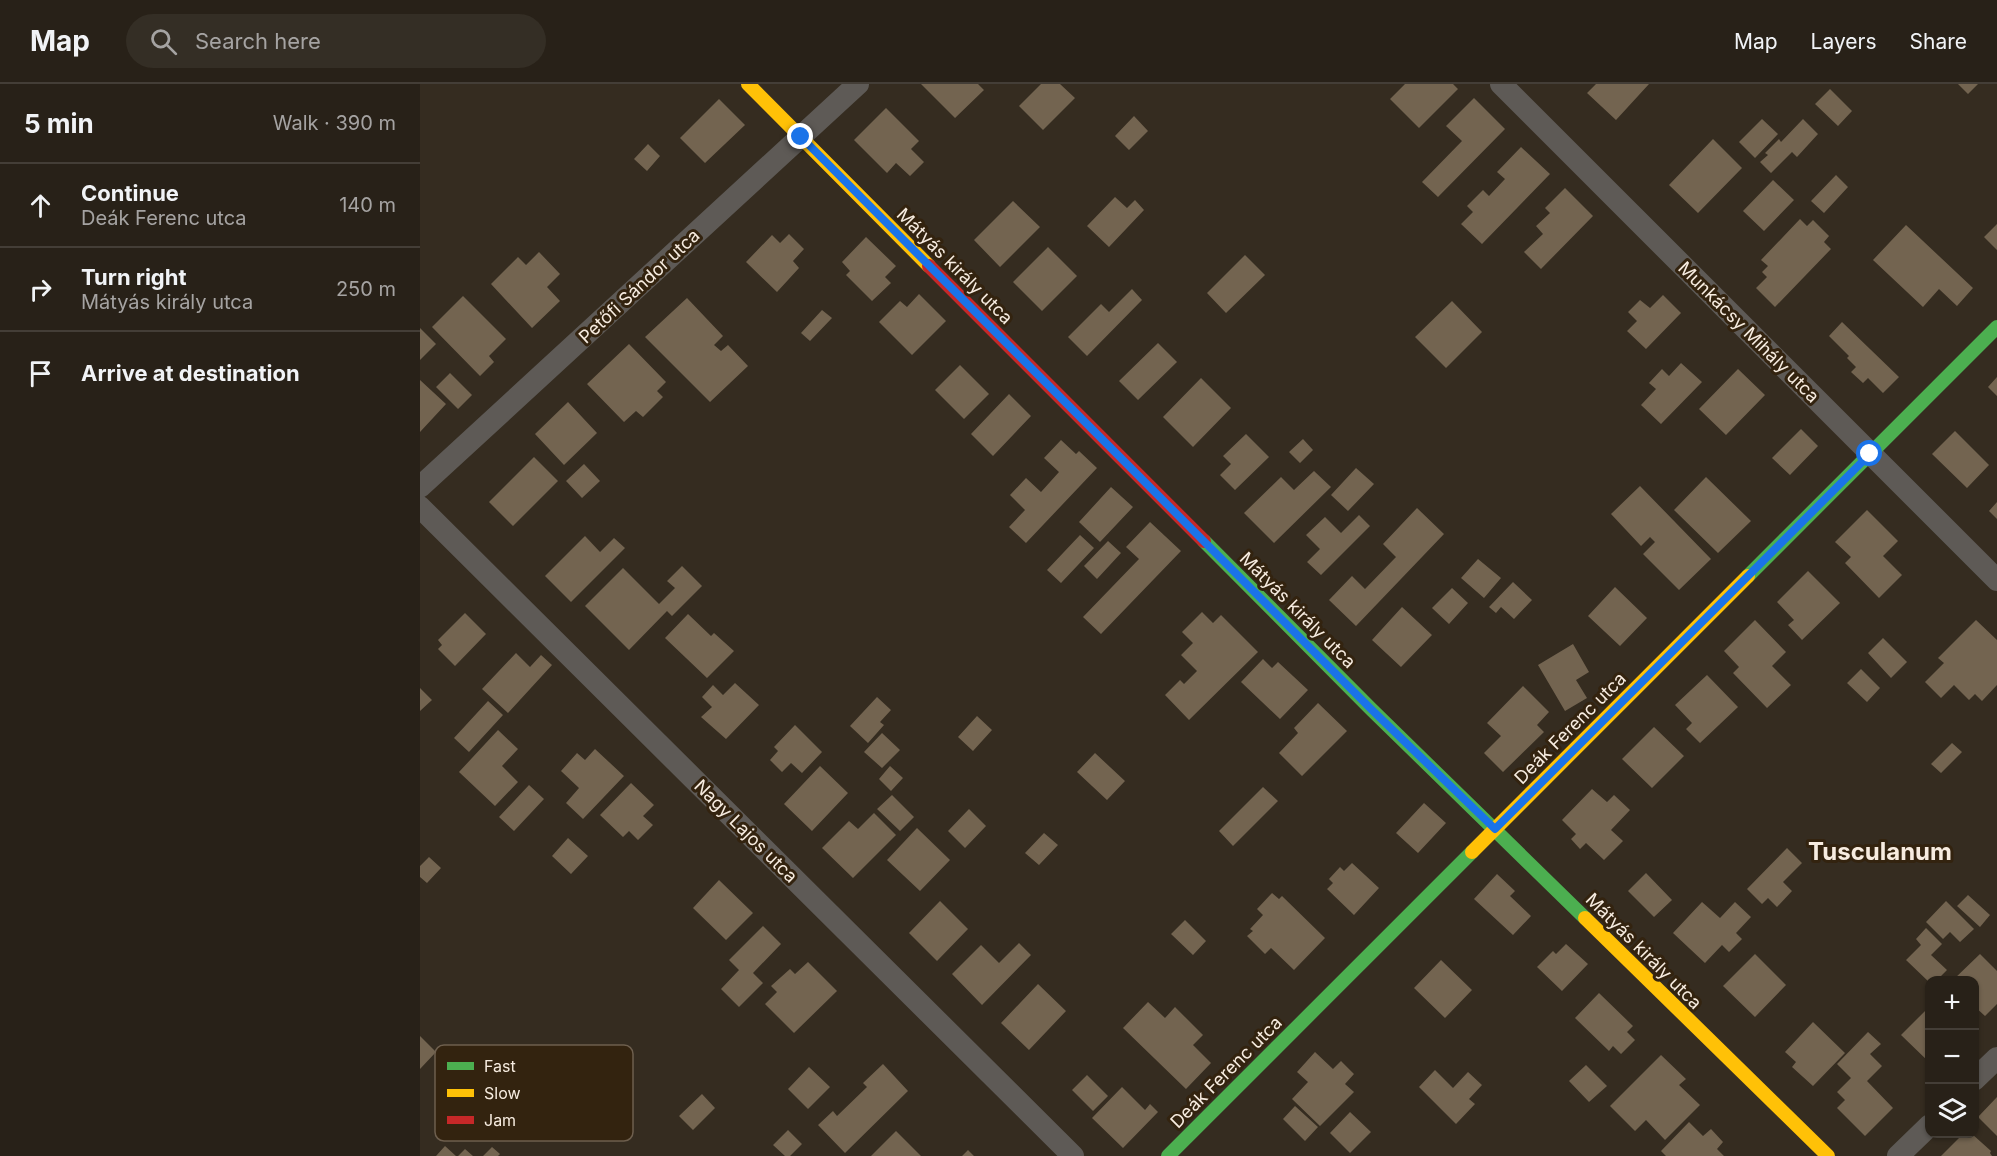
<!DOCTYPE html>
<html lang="en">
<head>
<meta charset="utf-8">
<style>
	body { margin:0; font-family:Inter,sans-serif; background:#342e25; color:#f1f3f6 }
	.controls { position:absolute; right:18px; bottom:18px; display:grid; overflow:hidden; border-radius:12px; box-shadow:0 2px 4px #0004 }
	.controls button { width:54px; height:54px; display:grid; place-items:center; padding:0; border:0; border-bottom:2px solid #443e37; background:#282118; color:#f1f3f6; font:30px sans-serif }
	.stop { position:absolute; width:18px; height:18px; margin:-14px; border:4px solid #1a73e8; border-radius:50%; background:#fff }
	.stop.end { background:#1a73e8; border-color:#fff; box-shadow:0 2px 6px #0008 }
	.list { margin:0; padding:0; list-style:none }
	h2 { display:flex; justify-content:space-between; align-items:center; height:78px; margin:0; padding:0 24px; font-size:26px }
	h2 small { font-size:20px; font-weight:400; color:#a5a3a2 }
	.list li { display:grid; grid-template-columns:39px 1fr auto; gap:18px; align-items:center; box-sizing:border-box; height:84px; padding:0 24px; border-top:2px solid #443e37 }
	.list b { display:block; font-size:22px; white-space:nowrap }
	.list p { margin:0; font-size:20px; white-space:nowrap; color:#a5a3a2 }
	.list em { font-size:20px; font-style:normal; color:#a5a3a2 }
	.icon { flex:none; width:33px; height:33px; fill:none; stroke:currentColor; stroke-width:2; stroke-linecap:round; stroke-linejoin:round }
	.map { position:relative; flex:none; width:1577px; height:1072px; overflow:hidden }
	header { display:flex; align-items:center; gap:36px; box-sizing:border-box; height:84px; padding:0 30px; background:#282118; border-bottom:2px solid #443e37 }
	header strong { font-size:28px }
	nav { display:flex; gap:33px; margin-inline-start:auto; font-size:21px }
	.search { width:420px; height:54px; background:#342e25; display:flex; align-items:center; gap:15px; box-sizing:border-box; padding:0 21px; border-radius:33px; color:#a5a3a2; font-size:22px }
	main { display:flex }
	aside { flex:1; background:#282118 }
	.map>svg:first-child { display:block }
</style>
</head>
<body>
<header>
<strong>Map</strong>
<div class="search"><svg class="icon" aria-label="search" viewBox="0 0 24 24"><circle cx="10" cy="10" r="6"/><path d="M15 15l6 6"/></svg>Search here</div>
<nav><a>Map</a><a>Layers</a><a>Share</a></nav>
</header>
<main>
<aside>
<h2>5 min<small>Walk · 390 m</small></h2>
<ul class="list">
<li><svg class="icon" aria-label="ahead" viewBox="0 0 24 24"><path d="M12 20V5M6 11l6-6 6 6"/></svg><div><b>Continue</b><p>Deák Ferenc utca</p></div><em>140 m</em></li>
<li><svg class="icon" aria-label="right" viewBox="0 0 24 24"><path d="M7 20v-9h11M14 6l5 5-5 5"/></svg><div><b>Turn right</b><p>Mátyás király utca</p></div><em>250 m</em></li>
<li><svg class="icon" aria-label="arrive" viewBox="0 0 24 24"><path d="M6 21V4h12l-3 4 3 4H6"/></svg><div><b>Arrive at destination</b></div></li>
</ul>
</aside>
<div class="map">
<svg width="1577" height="1072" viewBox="0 0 1577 1072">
	<rect width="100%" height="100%" fill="#352c20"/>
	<path fill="#736450" d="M 501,0 L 558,0 L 564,6 L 535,34 Z
		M 621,0 L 640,0 L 655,14 L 623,46 L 599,22 Z
		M 985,0 L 1033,0 L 1038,5 L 999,44 L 970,15 Z
		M 1176,0 L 1229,0 L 1196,36 L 1167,9 Z
		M 1538,0 L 1558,0 L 1548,10 Z
		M 1410,5 L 1432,27 L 1418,42 L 1395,20 Z
		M 1054,14 L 1085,45 L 1018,113 L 1002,98 L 1042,57 L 1026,42 Z
		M 299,15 L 325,41 L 285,79 L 260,54 Z
		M 466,24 L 499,57 L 491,65 L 504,78 L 490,92 L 476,79 L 467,89 L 434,56 Z
		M 714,32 L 728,47 L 709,66 L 695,52 Z
		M 1342,35 L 1358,50 L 1335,74 L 1319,58 Z
		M 1383,35 L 1398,50 L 1377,73 L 1372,68 L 1351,89 L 1340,78 L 1348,71 L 1345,69 L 1359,55 L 1361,58 Z
		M 1293,55 L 1322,84 L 1278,129 L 1249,101 Z
		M 228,60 L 240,72 L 227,87 L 214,75 Z
		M 1101,63 L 1130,90 L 1062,160 L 1041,140 L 1053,128 L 1047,122 L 1063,106 L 1069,112 L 1085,95 L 1077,88 Z
		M 1416,91 L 1428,103 L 1404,129 L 1391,117 Z
		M 1353,96 L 1374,116 L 1344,147 L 1323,127 Z
		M 1145,104 L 1173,132 L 1121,185 L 1104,168 L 1123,150 L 1116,142 L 1130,129 L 1125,124 Z
		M 695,113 L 707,124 L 715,116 L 724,126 L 689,163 L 667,142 Z
		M 593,117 L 620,143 L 580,183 L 554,156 Z
		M 1380,135 L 1387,142 L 1393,136 L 1409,152 L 1404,158 L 1411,165 L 1355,223 L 1336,204 L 1347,193 L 1342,188 L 1348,182 L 1341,176 Z
		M 1577,140 L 1577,166 L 1564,153 Z
		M 1486,141 L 1553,204 L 1537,222 L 1519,205 L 1503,223 L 1453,176 Z
		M 369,150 L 384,165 L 373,177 L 379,184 L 357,208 L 326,178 L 352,151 L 360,159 Z
		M 446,153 L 476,182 L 465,193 L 471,199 L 452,217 L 426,191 L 430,187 L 422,178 Z
		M 628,163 L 657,192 L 622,227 L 593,198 Z
		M 119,168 L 140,190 L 127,203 L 140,217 L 112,244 L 71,200 L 98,173 L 106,181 Z
		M 825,171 L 845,191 L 806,229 L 787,209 Z
		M 712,205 L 722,216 L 667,272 L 648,253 L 681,220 L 689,228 Z
		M 499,210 L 526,237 L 492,271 L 459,238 L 480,217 L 487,223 Z
		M 1243,211 L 1261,229 L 1226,265 L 1207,247 L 1217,237 L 1208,228 L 1220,216 L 1230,224 Z
		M 43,212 L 86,255 L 69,272 L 74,278 L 60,292 L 12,243 Z
		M 267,214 L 303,252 L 294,261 L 301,267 L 308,261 L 328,282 L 290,318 L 225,253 Z
		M 1032,217 L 1062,248 L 1026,284 L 995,253 Z
		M 402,226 L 412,234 L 390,257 L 381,249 Z
		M 1422,238 L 1479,293 L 1463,309 L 1448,294 L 1443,299 L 1431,288 L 1436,283 L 1427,274 L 1429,272 L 1409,252 Z
		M 0,244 L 16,260 L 0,276 Z
		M 738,259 L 757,278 L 718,316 L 699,297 Z
		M 209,260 L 246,298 L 237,307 L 243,313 L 223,333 L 216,327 L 204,338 L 167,300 Z
		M 1261,279 L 1282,298 L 1241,340 L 1221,321 L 1236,305 L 1229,299 L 1242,285 L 1249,292 Z
		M 540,281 L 569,310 L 544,335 L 515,306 Z
		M 1318,285 L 1345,311 L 1306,351 L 1279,325 Z
		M 30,289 L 52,311 L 38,325 L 16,303 Z
		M 1577,293 L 1577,312 L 1568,303 Z
		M 781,294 L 811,324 L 773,363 L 743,333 Z
		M 0,296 L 26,320 L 0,348 Z
		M 589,310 L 611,332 L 573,372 L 551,350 Z
		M 148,318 L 177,349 L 144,381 L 115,350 Z
		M 1381,345 L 1398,362 L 1370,391 L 1352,374 Z
		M 1535,347 L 1569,381 L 1547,404 L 1512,370 Z
		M 826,350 L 849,373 L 815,406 L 800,391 L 811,380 L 803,372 Z
		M 883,355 L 893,366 L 880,379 L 869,368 Z
		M 641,356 L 656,370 L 659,367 L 677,384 L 606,459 L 589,443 L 605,426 L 590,411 L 606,394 L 621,408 L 639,388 L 624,374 Z
		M 114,373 L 138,397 L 93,442 L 69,418 Z
		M 164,380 L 180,397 L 162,414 L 146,397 Z
		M 936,384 L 954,400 L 928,427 L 911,411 Z
		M 894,387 L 911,403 L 854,459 L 824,429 L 861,393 L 874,406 Z
		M 1286,393 L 1331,437 L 1298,469 L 1254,426 Z
		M 1220,402 L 1291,475 L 1259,506 L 1223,470 L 1235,458 L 1230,453 L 1221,462 L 1191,430 Z
		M 691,403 L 713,423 L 680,458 L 659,438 Z
		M 1577,418 L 1577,435 L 1569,427 Z
		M 997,424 L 1024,450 L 936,542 L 909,516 L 932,492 L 945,505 L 976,473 L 963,460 Z
		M 1447,426 L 1478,457 L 1463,472 L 1482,491 L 1459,514 L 1425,479 L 1431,473 L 1415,458 Z
		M 939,431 L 950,442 L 901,491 L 887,478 L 900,465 L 886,451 L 905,433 L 921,449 Z
		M 730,438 L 761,467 L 681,550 L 663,533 L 719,475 L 706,463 Z
		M 660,451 L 674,464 L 641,499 L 627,486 Z
		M 165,452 L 180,468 L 194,454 L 205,464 L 151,518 L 125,492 Z
		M 688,457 L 701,469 L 677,495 L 664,482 Z
		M 1058,475 L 1081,494 L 1064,514 L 1041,494 Z
		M 262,482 L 282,502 L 252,532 L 247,527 L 209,566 L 165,522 L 203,484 L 239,520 L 255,504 L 247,497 Z
		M 1388,487 L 1420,519 L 1382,556 L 1368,541 L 1374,536 L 1357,518 Z
		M 1093,498 L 1112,516 L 1094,535 L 1081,523 L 1076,529 L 1069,523 Z
		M 1195,503 L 1227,534 L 1200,562 L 1168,532 Z
		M 1032,504 L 1048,519 L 1029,540 L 1012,524 Z
		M 982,523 L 1012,551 L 981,583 L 952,556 Z
		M 782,528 L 793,539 L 801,531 L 838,568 L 769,636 L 745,611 L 760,596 L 764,600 L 777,587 L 761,571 L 773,559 L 762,548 Z
		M 45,529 L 66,550 L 35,582 L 18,565 L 22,561 L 18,556 Z
		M 268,530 L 291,552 L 294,549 L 314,567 L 287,594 L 245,554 Z
		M 1335,536 L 1366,568 L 1352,582 L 1371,601 L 1347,624 L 1313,589 L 1319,583 L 1304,567 Z
		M 1556,536 L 1577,556 L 1577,601 L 1562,617 L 1555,610 L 1549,616 L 1534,601 L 1521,614 L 1505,598 L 1524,579 L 1518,574 Z
		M 1463,554 L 1487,578 L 1471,594 L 1448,569 Z
		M 1153,560 L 1169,588 L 1156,596 L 1167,614 L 1145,627 L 1118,581 Z
		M 96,569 L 110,583 L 121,571 L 132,581 L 88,629 L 62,605 Z
		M 843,575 L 852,584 L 858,578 L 888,606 L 860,635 L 821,598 Z
		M 1441,585 L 1460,604 L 1447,618 L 1427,599 Z
		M 1287,591 L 1318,623 L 1280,659 L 1266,645 L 1272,639 L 1255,621 Z
		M 315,599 L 339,621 L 306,655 L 281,633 L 292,623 L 282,613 L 293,601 L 303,611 Z
		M 1103,602 L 1129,628 L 1117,641 L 1124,648 L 1083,688 L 1064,669 L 1081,652 L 1067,639 Z
		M 0,604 L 12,616 L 0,627 Z
		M 457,613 L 471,626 L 460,638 L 464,641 L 448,659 L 430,642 Z
		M 68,617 L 83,631 L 49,668 L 34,654 Z
		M 898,619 L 927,647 L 882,692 L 859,669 L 878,649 L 874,644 Z
		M 557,632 L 572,646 L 553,667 L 538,653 Z
		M 375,641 L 402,668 L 382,689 L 371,679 L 362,688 L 350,676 L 358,667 L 354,663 Z
		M 1234,643 L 1264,672 L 1232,704 L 1202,675 Z
		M 78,646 L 98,665 L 82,682 L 98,698 L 75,722 L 39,688 Z
		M 462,649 L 480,666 L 462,684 L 444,668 Z
		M 1532,659 L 1542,668 L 1521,689 L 1511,680 Z
		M 175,665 L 204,692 L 163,735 L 146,719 L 159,704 L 141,687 L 157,669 L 165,676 Z
		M 675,669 L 705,697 L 687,716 L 657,688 Z
		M 400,682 L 428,709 L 392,747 L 364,720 Z
		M 470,682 L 483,694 L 471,707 L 459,695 Z
		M 211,699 L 234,721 L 223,732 L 233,741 L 218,756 L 209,747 L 203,753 L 180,731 Z
		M 109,701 L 124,715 L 94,747 L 79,733 Z
		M 843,703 L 858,717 L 813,762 L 799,747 Z
		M 1172,705 L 1187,718 L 1194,711 L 1210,726 L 1191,746 L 1203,757 L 1184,776 L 1166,759 L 1160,765 L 1151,755 L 1156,750 L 1142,736 Z
		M 472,711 L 494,733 L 480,747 L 457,725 Z
		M 1004,719 L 1026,739 L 998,769 L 976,749 Z
		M 549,725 L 566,742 L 545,764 L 528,747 Z
		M 454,729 L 476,751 L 433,794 L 402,764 L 429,737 L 438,745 Z
		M 497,744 L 530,776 L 500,807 L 467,776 Z
		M 624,749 L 638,761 L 619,781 L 605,769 Z
		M 148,754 L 168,772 L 151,790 L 132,772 Z
		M 1367,764 L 1382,779 L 1363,798 L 1372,807 L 1357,823 L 1348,814 L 1342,820 L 1327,805 Z
		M 9,773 L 21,784 L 7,799 L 0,793 L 0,782 Z
		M 932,779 L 959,804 L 934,831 L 907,805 L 913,799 L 909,795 L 920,783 L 924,787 Z
		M 1226,789 L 1252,816 L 1234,833 L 1208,807 Z
		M 1077,790 L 1095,807 L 1090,812 L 1111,832 L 1093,851 L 1054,815 Z
		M 299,796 L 333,829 L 306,856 L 273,824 Z
		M 852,809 L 859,815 L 862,812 L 905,854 L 874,886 L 851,864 L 845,870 L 827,852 L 833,847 L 830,845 L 843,831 L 837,825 Z
		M 1548,811 L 1570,831 L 1560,843 L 1537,822 Z
		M 520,817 L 548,845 L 517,877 L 489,849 Z
		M 1526,817 L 1554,845 L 1540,858 L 1530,848 L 1523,855 L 1506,838 Z
		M 1282,818 L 1300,834 L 1315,818 L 1331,833 L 1316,849 L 1322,855 L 1309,868 L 1302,861 L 1285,879 L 1253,849 Z
		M 765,836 L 786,857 L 773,871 L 751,850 Z
		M 343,842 L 361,860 L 333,889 L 343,899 L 319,923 L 301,905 L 319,886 L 309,876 Z
		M 1506,844 L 1522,860 L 1511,871 L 1527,886 L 1517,896 L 1510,896 L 1510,899 L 1486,876 L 1501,861 L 1496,855 Z
		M 599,859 L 611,871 L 562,921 L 532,890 L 561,861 L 579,879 Z
		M 1146,860 L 1168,880 L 1142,907 L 1117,883 L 1133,867 L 1136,870 Z
		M 1335,870 L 1366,901 L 1335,933 L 1303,902 Z
		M 1560,870 L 1577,887 L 1577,920 L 1565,932 L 1554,922 L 1554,896 L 1533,896 Z
		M 1021,876 L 1052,906 L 1025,934 L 994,904 Z
		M 388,878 L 417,907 L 374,949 L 345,920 L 357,908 L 351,902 L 370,885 L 375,890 Z
		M 618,900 L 646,927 L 609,966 L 581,939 Z
		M 1179,909 L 1213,942 L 1207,948 L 1215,956 L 1201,970 L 1193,962 L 1189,967 L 1155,934 Z
		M 728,918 L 745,934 L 755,923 L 783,951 L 773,961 L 791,979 L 766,1005 L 703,944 Z
		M 1508,924 L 1510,925 L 1510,979 L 1481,951 Z
		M 1393,938 L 1425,969 L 1393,1002 L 1372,983 L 1376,978 L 1365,968 Z
		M 1448,948 L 1461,960 L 1450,970 L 1462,982 L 1447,997 L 1473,1024 L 1445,1052 L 1417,1024 L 1425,1016 L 1417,1008 L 1431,994 L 1417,980 Z
		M 0,952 L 16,968 L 0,985 Z
		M 895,968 L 913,985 L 921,977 L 934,990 L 925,1000 L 934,1008 L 900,1042 L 872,1015 L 888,998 L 877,988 Z
		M 1241,971 L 1266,995 L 1259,1001 L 1280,1021 L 1245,1056 L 1226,1036 L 1215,1047 L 1190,1022 Z
		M 463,980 L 488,1007 L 425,1069 L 398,1041 L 413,1027 L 417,1032 L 447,1003 L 443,999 Z
		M 1166,981 L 1187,1002 L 1169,1018 L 1149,997 Z
		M 389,983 L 410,1003 L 388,1025 L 368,1005 Z
		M 1015,986 L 1033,1004 L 1048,988 L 1062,1001 L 1049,1015 L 1055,1020 L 1036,1040 L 999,1003 Z
		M 667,991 L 688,1012 L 673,1027 L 652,1006 Z
		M 702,1003 L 725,1026 L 730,1020 L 738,1028 L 703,1064 L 672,1034 Z
		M 282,1010 L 295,1024 L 273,1046 L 259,1032 Z
		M 1577,1013 L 1577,1052 L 1558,1033 Z
		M 875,1022 L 898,1043 L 885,1057 L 863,1035 Z
		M 930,1028 L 951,1048 L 930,1069 L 910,1049 Z
		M 1269,1038 L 1283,1052 L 1291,1045 L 1303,1058 L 1297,1065 L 1304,1072 L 1246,1072 L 1241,1067 Z
		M 368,1046 L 382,1060 L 370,1072 L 365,1072 L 353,1061 Z
		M 476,1047 L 501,1072 L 451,1072 Z
		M 1543,1050 L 1552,1050 L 1571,1067 L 1570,1069 L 1572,1072 L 1521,1072 Z
		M 25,1062 L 36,1072 L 16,1072 Z
		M 72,1063 L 80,1070 L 78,1072 L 63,1072 Z
		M 45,1065 L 53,1072 L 38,1072 Z
		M 548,1066 L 554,1072 L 542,1072 Z"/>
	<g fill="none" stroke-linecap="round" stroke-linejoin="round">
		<path stroke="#5e5a56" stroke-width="22" d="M 1081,0 L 1577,496
			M 0,403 L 438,0
			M 0,423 L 653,1072
			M 1554,996 L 1577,974
			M 1478,1072 L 1510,1041"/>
		<path stroke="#4caf50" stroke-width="14" d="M 784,457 L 951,625 L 1165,834
			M 1328,492 L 1577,243
			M 748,1072 L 1052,768"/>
		<path stroke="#ffc107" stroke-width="14" d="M 328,0 L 509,182
			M 1052,768 L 1328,492
			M 1165,834 L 1408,1072"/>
		<path stroke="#c62828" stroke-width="14" d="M 509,182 L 784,457"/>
	</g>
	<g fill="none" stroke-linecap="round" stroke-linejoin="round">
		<path stroke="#1a73e8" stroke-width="8" d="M 381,53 L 951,625 L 1075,745 L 1450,370"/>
	</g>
	<g text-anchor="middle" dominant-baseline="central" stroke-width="6" stroke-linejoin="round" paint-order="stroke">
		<g font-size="18" fill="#f7ece0" stroke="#33230f">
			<text transform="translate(535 182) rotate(45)">Mátyás király utca</text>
			<text transform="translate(219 202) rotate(-43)">Petőfi Sándor utca</text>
			<text transform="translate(1329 248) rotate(45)">Munkácsy Mihály utca</text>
			<text transform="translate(878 526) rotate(45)">Mátyás király utca</text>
			<text transform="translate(1150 644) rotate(-45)">Deák Ferenc utca</text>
			<text transform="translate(326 747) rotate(45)">Nagy Lajos utca</text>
			<text transform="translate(1224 867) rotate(45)">Mátyás király utca</text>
			<text transform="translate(806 988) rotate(-45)">Deák Ferenc utca</text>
		</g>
		<g font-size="24" font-weight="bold" fill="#f7ece0" stroke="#33230f">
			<text x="1460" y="767">Tusculanum</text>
		</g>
	</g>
	<rect x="15" y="961" width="198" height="96" rx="9" fill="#33230f" stroke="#6e5f4e" stroke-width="1.5"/>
	<rect x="27" y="978" width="27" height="8" fill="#4caf50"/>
	<rect x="27" y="1005" width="27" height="8" fill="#ffc107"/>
	<rect x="27" y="1032" width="27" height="8" fill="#c62828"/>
	<g font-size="16" fill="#f7ece0">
		<text x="64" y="988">Fast</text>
		<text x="64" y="1015">Slow</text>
		<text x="64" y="1042">Jam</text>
	</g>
</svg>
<div class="controls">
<button>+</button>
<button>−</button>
<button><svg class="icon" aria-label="layers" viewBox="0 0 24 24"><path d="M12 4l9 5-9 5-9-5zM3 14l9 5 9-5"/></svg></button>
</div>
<div class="stop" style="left:1450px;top:370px"></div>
<div class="stop end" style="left:381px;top:53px"></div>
</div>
</main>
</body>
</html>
